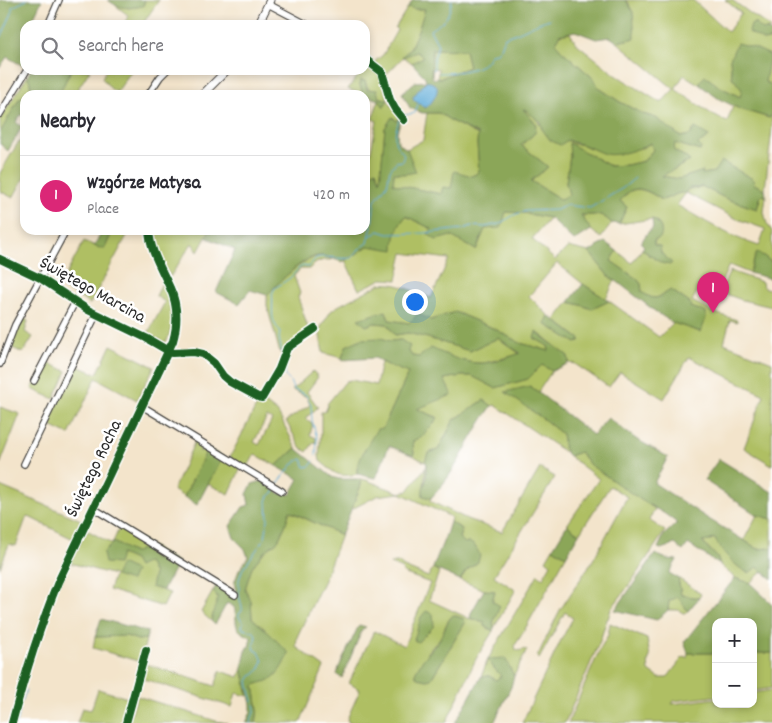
<!DOCTYPE html>
<html lang="en">
<head>
<meta charset="utf-8">
<style>
	body { margin:0; font-family:Dekko,sans-serif; background:#f2f2f3; color:#2b2b33 }
	.controls { position:absolute; right:15px; bottom:15px; display:grid; overflow:hidden; border-radius:10px; box-shadow:0 2px 8px #0003 }
	.controls button { width:45px; height:45px; display:grid; place-items:center; padding:0; border:0; border-bottom:1px solid #e1e1e2; background:#fff; color:#2b2b33; font:25px sans-serif }
	.you { position:absolute; left:414px; top:301px; width:18px; height:18px; margin:-12px; border:4px solid #fff; border-radius:50%; background:#1a73e8; box-shadow:0 0 0 8px #1a73e833 }
	.badge { display:grid; place-items:center; width:32px; height:32px; border-radius:50%; background:#db2777; color:#fff; font-size:16px; font-weight:700 }
	.pin { position:absolute; translate:-50% -41px; filter:drop-shadow(0 1px 2px #0008) }
	.pin::after { content:''; position:absolute; top:26px; width:18px; height:15px; background:inherit; clip-path:polygon(0 0,100% 0,50% 100%) }
	.list { margin:0; padding:0; list-style:none }
	h2 { display:flex; justify-content:space-between; align-items:center; height:65px; margin:0; padding:0 20px; font-size:21px }
	h2 small { font-size:16px; font-weight:400; color:#7c7c81 }
	.list li { display:grid; grid-template-columns:32px 1fr auto; gap:15px; align-items:center; box-sizing:border-box; height:80px; padding:0 20px; border-top:1px solid #e1e1e2 }
	.list b { display:block; font-size:19px; white-space:nowrap }
	.list p { margin:0; font-size:16px; white-space:nowrap; color:#7c7c81 }
	.list em { font-size:16px; font-style:normal; color:#7c7c81 }
	.icon { flex:none; width:28px; height:28px; fill:none; stroke:currentColor; stroke-width:2; stroke-linecap:round; stroke-linejoin:round }
	.map { position:relative; flex:none; width:772px; height:723px; overflow:hidden }
	.search { position:absolute; background:#fff; box-shadow:0 2px 8px #0003; left:20px; top:20px; width:350px; height:55px; display:flex; align-items:center; gap:12px; box-sizing:border-box; padding:0 18px; border-radius:15px; color:#7c7c81; font-size:19px }
	.panel { position:absolute; background:#fff; box-shadow:0 2px 8px #0003; left:20px; top:90px; width:350px; height:145px; border-radius:15px }
	.map>svg:first-child { display:block }
</style>
</head>
<body>
<div class="map">
<svg width="772" height="723" viewBox="0 0 772 723">
	<rect width="100%" height="100%" fill="#fff"/>
	<filter id="ink" filterUnits="userSpaceOnUse"><feTurbulence type="fractalNoise" baseFrequency=".02" numOctaves="2"/><feDisplacementMap in="SourceGraphic" scale="10" xChannelSelector="R" yChannelSelector="G"/><feConvolveMatrix kernelMatrix="1 2 1 2 8 2 1 2 1" color-interpolation-filters="sRGB"/></filter>
	<filter id="wash" filterUnits="userSpaceOnUse"><feTurbulence type="fractalNoise" baseFrequency=".0096" numOctaves="4" result="noise"/><feDisplacementMap in="SourceGraphic" scale="20" xChannelSelector="R" yChannelSelector="G"/><feGaussianBlur stdDeviation="1.12" result="paint"/><feColorMatrix in="noise" values="0 0 0 0 0 0 0 0 0 0 0 0 0 0 0 0 0 1.4 0 .05"/><feComposite in="paint" operator="in"/></filter>
	<g filter="url(#wash)">
		<rect width="100%" height="100%" fill="#f3e4cb"/>
		<path fill="#afbf63" stroke="#6d7547" fill-rule="evenodd" d="M 145,0 L 159,0 L 142,25 L 123,25 L 129,16 L 115,5 L 129,8 L 143,6 Z
			M 626,0 L 693,0 L 728,32 L 741,13 L 725,0 L 732,0 L 772,29 L 763,30 L 764,41 L 772,39 L 772,85 L 765,82 L 769,55 L 730,59 L 732,77 L 743,90 L 740,97 L 720,87 L 700,81 L 700,85 L 684,75 L 675,89 L 713,115 L 727,122 L 733,106 L 740,109 L 769,118 L 772,114 L 772,129 L 765,189 L 714,172 L 679,179 L 661,176 L 684,156 L 673,151 L 675,143 L 700,151 L 698,144 L 707,139 L 694,130 L 690,135 L 681,137 L 656,118 L 643,114 L 620,102 L 599,88 L 593,78 L 562,51 L 555,44 L 559,35 L 570,33 L 576,43 L 616,75 L 661,103 L 674,89 L 617,42 L 635,38 L 629,3 Z
			M 408,7 L 414,9 L 425,9 C 420,26 415,44 403,57 L 417,51 L 424,57 L 412,63 L 403,57 L 386,75 L 384,71 L 374,62 L 383,55 L 397,30 L 395,28 Z
			M 432,49 L 465,50 L 469,67 L 441,78 L 437,78 L 439,69 L 433,68 L 432,77 L 431,77 Z
			M 367,63 L 381,74 L 388,99 C 376,98 369,93 365,81 L 361,80 L 360,85 L 363,95 L 348,89 L 362,70 L 365,70 L 365,66 Z
			M 71,70 L 90,70 L 74,95 L 70,95 L 61,90 Z
			M 106,70 L 132,70 L 117,92 L 112,90 L 102,78 Z
			M 28,75 L 32,91 L 19,99 L 0,133 L 0,119 Z
			M 379,100 L 388,100 L 399,117 L 397,121 L 393,117 L 385,128 L 380,183 L 376,170 L 368,175 L 365,184 L 365,164 L 368,165 L 377,121 L 372,119 Z
			M 522,109 C 530,111 539,121 542,129 L 575,144 L 584,145 L 589,148 L 642,148 L 651,143 L 653,150 L 644,161 L 627,165 L 610,166 L 570,144 L 570,156 L 566,183 L 570,195 L 560,199 L 531,181 L 548,167 L 521,145 L 535,133 Z
			M 427,113 L 439,113 L 453,122 L 478,135 L 477,143 L 479,172 L 441,194 L 393,184 L 394,172 L 405,174 L 409,156 L 407,149 L 423,140 Z
			M 19,141 L 25,145 L 25,176 L 13,198 L 0,191 L 0,173 Z
			M 701,186 L 727,199 L 757,209 L 761,195 L 766,196 L 764,212 L 767,224 L 772,231 L 772,263 L 765,257 L 757,253 L 749,273 L 729,265 L 719,288 L 703,281 L 692,301 L 712,312 L 737,320 L 737,322 L 730,320 L 724,343 L 772,362 L 772,465 L 744,448 L 764,395 L 689,357 L 664,399 L 620,372 L 609,387 L 575,364 L 569,363 L 568,356 L 537,332 L 548,346 L 549,351 L 520,343 L 495,329 L 455,312 L 430,320 L 409,323 L 389,320 L 386,311 L 366,326 L 374,323 L 387,324 L 395,335 L 408,333 L 428,338 L 470,351 L 498,338 L 520,354 L 484,363 L 475,363 L 412,356 L 401,340 L 390,341 L 381,338 L 346,346 L 342,358 L 323,353 L 319,330 L 331,311 L 338,306 L 380,284 C 398,281 415,293 431,298 L 449,259 L 403,253 L 397,280 L 382,279 L 359,290 L 345,260 L 368,246 L 394,238 L 398,225 L 406,216 L 432,229 L 451,236 L 476,250 L 485,229 L 506,212 L 523,213 L 550,218 L 532,239 L 555,260 L 568,247 L 589,252 L 610,278 L 615,280 L 606,299 L 583,284 L 557,263 L 529,296 L 549,316 L 545,324 L 576,343 L 581,340 L 555,320 L 569,302 L 581,305 L 592,309 L 609,301 L 659,337 L 673,323 L 700,332 L 706,312 L 690,307 L 691,304 L 671,290 C 657,298 655,302 642,292 L 641,284 L 637,279 L 611,261 L 617,251 L 632,263 L 642,249 L 650,256 L 661,253 L 654,245 L 658,222 L 652,219 L 619,224 L 627,207 L 620,201 C 623,198 626,194 629,192 C 639,185 653,194 662,200 C 677,196 682,188 699,188 ZM 686,193 L 737,219 L 765,229 L 759,246 C 730,237 703,220 677,205 Z
			M 580,215 L 602,215 L 612,223 L 601,238 L 591,230 Z
			M 113,230 L 130,230 L 90,304 L 60,286 L 84,241 L 100,248 L 105,248 Z
			M 152,230 L 210,230 L 198,252 L 192,243 L 170,277 L 168,272 L 166,272 C 159,259 154,245 152,230 Z
			M 321,255 L 332,259 L 332,260 C 322,259 316,262 309,269 L 300,269 L 294,276 L 300,293 L 298,297 L 309,331 L 284,351 L 283,351 L 280,353 L 267,306 L 267,295 C 285,277 296,263 321,255 Z
			M 730,271 L 762,282 L 763,287 L 772,290 L 772,307 L 742,300 L 720,292 Z
			M 163,281 C 169,300 177,324 166,342 L 160,342 L 161,340 L 158,339 L 157,341 L 147,335 L 165,302 L 156,296 Z
			M 21,317 L 28,321 L 25,332 L 33,337 L 23,353 L 8,346 Z
			M 111,345 L 154,367 L 137,400 L 96,378 L 69,435 L 46,424 L 71,373 L 73,374 L 78,366 L 97,374 Z
			M 46,362 L 67,371 L 54,399 L 32,389 Z
			M 381,362 L 408,373 L 404,383 L 383,428 L 357,468 L 357,474 C 336,478 335,473 320,461 L 319,456 L 321,432 L 321,412 L 325,412 L 328,405 L 327,404 L 346,381 L 351,380 L 376,385 Z
			M 542,365 L 552,371 L 538,392 L 530,386 L 546,421 L 562,434 L 565,452 L 495,405 L 492,406 L 484,400 L 454,420 L 438,450 L 428,453 L 425,462 L 414,456 L 413,441 L 422,437 L 437,417 L 416,409 L 444,379 L 461,376 L 472,376 L 495,388 L 528,379 Z
			M 313,371 L 318,377 L 307,392 L 318,407 L 313,412 L 305,418 L 312,423 L 312,427 L 310,435 L 316,438 L 316,443 L 314,442 L 307,452 L 300,447 L 286,421 L 310,405 L 307,397 L 292,390 Z
			M 260,399 L 278,413 L 296,448 L 276,466 L 255,454 L 247,468 L 230,457 ZM 267,417 L 272,420 L 259,445 L 254,442 Z
			M 0,407 L 20,414 L 0,465 Z
			M 195,441 L 203,446 L 199,451 L 203,451 L 207,448 L 211,450 L 207,450 L 184,497 L 173,490 Z
			M 580,452 L 589,464 L 655,509 L 649,520 L 665,531 L 630,584 L 611,609 L 608,619 L 607,619 L 600,641 L 565,723 L 522,723 L 560,642 L 573,618 L 565,612 L 539,659 L 537,657 L 560,610 L 593,560 L 627,497 L 610,486 L 579,534 L 567,525 L 599,479 L 569,456 Z
			M 223,457 L 239,467 L 240,470 L 229,494 L 208,484 Z
			M 425,468 C 426,478 423,486 423,496 L 431,498 L 430,501 L 467,519 L 502,532 L 540,468 L 555,477 L 494,576 L 514,589 L 515,591 L 494,628 C 493,623 494,620 494,615 C 493,605 491,602 495,591 L 484,590 L 460,580 L 466,571 L 478,562 L 465,543 L 459,538 L 462,529 L 450,522 L 451,517 L 400,493 L 377,496 L 352,509 L 361,485 L 361,479 L 366,480 L 400,493 L 405,491 L 407,492 Z
			M 0,486 L 81,520 L 73,539 L 27,516 L 16,546 L 9,544 L 0,568 Z
			M 289,511 L 341,535 L 324,580 L 297,637 L 296,647 L 324,667 L 300,723 L 256,723 L 258,709 L 254,686 L 258,683 L 267,681 L 289,653 L 267,631 L 252,618 L 251,601 L 245,589 L 252,567 L 264,552 L 278,541 L 285,526 Z
			M 757,515 L 772,519 L 772,548 L 758,549 L 744,540 Z
			M 120,526 L 166,555 L 154,560 L 151,555 L 134,553 L 113,542 Z
			M 87,530 L 112,544 L 103,553 L 121,554 L 134,560 L 148,562 L 154,574 L 152,587 L 170,593 L 163,607 L 109,590 L 114,575 L 70,563 Z
			M 714,538 L 723,552 L 757,567 L 763,571 L 750,583 L 735,578 L 720,565 L 717,557 L 702,541 L 709,541 Z
			M 553,548 L 566,556 L 521,636 L 515,645 L 516,650 C 520,652 523,648 527,650 L 514,676 L 504,658 L 493,667 L 502,676 L 496,680 L 489,676 L 481,677 L 488,659 L 538,574 L 543,578 L 551,564 L 546,560 Z
			M 398,562 L 404,567 L 428,577 L 433,568 L 439,572 L 429,600 L 464,616 L 467,618 L 486,622 L 483,625 L 493,631 L 476,659 L 446,723 L 349,723 L 347,719 L 360,690 L 349,683 L 374,631 L 404,646 L 430,583 L 403,573 L 402,569 L 390,564 ZM 453,615 L 464,619 L 465,623 L 431,679 L 428,652 L 440,638 L 448,621 Z
			M 678,578 L 701,594 L 699,598 L 681,595 Z
			M 213,591 L 218,598 L 211,621 L 201,612 Z
			M 677,596 L 688,611 L 685,614 L 678,610 L 668,610 L 669,601 Z
			M 610,623 L 647,639 L 650,657 L 648,661 L 649,671 L 659,678 L 667,678 L 683,657 L 687,658 L 688,653 L 716,653 L 716,696 L 674,701 L 672,704 L 716,698 L 716,704 L 753,704 L 753,693 L 772,690 L 772,723 L 568,723 L 600,649 L 608,635 Z
			M 126,636 L 138,640 L 146,639 L 141,662 L 93,648 L 95,637 Z
			M 753,653 L 772,653 L 772,688 L 753,691 Z
			M 146,664 L 215,686 L 220,671 L 239,677 L 242,668 L 248,696 L 236,693 L 232,707 L 141,678 Z
			M 98,689 L 131,699 L 124,723 L 77,723 L 82,708 L 91,710 Z
			M 137,696 L 216,721 L 227,723 L 134,723 L 129,721 Z"/>
		<path fill="#8ba659" stroke="#5b6842" fill-rule="evenodd" d="M 0,0 L 42,0 L 34,17 L 45,25 L 25,25 L 25,67 L 7,57 L 0,67 Z
			M 108,0 L 145,0 L 143,6 C 129,8 120,10 108,0 Z
			M 413,0 L 626,0 L 633,12 L 635,38 L 617,42 L 610,37 L 596,39 L 575,31 L 559,35 L 556,44 L 562,51 L 593,78 L 599,88 L 620,102 L 643,114 L 656,118 L 681,137 L 690,135 L 695,128 L 709,136 L 707,139 L 698,144 L 701,148 L 700,151 L 675,143 L 674,151 L 684,156 L 690,161 L 662,176 L 679,179 L 703,171 L 702,174 L 714,172 L 721,161 L 753,179 L 754,184 L 765,189 L 766,196 L 761,195 L 757,209 L 727,199 L 701,186 L 699,188 L 689,188 L 685,193 C 677,192 670,198 662,200 C 653,194 641,185 630,191 C 626,193 623,198 620,201 L 627,207 L 619,224 L 612,223 L 602,215 L 581,215 L 591,230 L 574,241 L 550,218 L 523,213 L 506,212 L 501,228 L 485,229 L 476,250 L 451,236 L 436,240 L 428,234 L 432,229 L 406,216 C 397,227 394,236 394,250 L 368,246 L 352,257 L 342,262 C 336,260 329,257 323,256 C 305,253 279,283 267,295 L 250,290 L 239,304 L 216,292 L 235,250 L 206,237 L 210,230 L 231,230 L 237,234 L 240,230 L 365,230 L 365,184 L 368,175 L 376,170 L 380,181 L 385,128 L 392,117 L 397,121 L 399,117 L 401,119 L 397,132 L 398,143 L 407,149 L 416,172 L 405,174 L 394,173 L 393,184 L 441,194 L 443,187 L 451,188 L 454,171 L 472,176 L 479,172 L 477,143 L 478,134 L 453,122 L 439,113 L 422,113 L 410,108 L 402,93 L 415,82 L 426,81 L 425,77 L 412,63 L 423,57 L 417,52 L 403,57 L 402,56 L 410,49 L 419,28 L 425,9 L 414,9 L 408,7 ZM 432,49 L 465,50 L 469,67 L 441,78 L 437,78 L 435,79 L 431,77 ZM 523,109 L 526,110 L 540,122 L 542,129 L 550,140 L 560,145 L 568,140 C 573,143 577,143 583,145 C 590,147 598,152 605,154 C 617,157 640,149 651,143 L 653,150 L 644,161 L 627,165 L 610,166 L 569,143 L 570,156 L 566,183 L 569,195 L 560,199 L 531,181 L 548,167 L 521,145 L 535,133 L 536,124 Z
			M 754,23 L 763,30 L 767,30 L 772,33 L 772,39 L 764,41 L 749,32 L 751,25 Z
			M 737,43 L 755,48 L 770,55 L 765,82 L 772,85 L 772,114 L 770,118 L 740,109 L 719,99 L 700,85 L 700,81 L 705,76 L 720,87 L 740,97 L 742,90 L 732,77 L 730,59 Z
			M 31,70 L 71,70 L 61,90 L 54,91 L 52,95 L 26,95 L 32,91 L 28,75 Z
			M 361,80 L 365,81 L 367,89 L 377,90 L 379,98 L 388,99 L 384,107 L 379,100 L 363,95 L 360,85 Z
			M 25,96 L 25,115 L 21,115 L 16,122 L 22,127 L 8,151 L 0,144 L 0,133 L 19,99 Z
			M 652,219 C 660,223 664,230 660,238 L 654,240 L 654,245 L 660,246 L 661,253 L 672,263 L 670,265 L 661,263 L 642,249 L 644,246 L 641,243 L 647,233 L 653,228 Z
			M 103,230 L 113,230 L 105,248 L 100,248 L 94,246 Z
			M 605,242 L 617,251 L 611,261 L 637,279 L 641,284 L 642,292 C 656,302 657,298 671,290 L 691,304 L 690,307 L 706,312 L 706,318 L 701,332 L 673,323 L 656,312 L 615,280 L 610,278 L 589,252 Z
			M 757,252 L 765,257 L 772,263 L 772,279 L 749,273 Z
			M 583,284 L 606,299 L 609,301 L 592,309 L 581,305 L 569,302 Z
			M 386,311 L 389,320 L 409,323 L 418,314 L 431,320 L 455,312 L 495,329 L 520,343 L 549,351 L 548,346 L 534,338 L 536,332 L 568,356 L 569,363 L 552,371 L 542,365 L 528,379 L 495,388 L 472,376 L 461,376 L 444,379 L 452,395 L 417,409 L 438,418 L 422,437 L 413,441 L 414,456 L 389,446 L 376,478 C 373,478 363,475 357,474 C 356,461 370,441 377,429 L 383,428 L 404,383 L 408,373 L 390,366 L 375,358 L 343,360 L 342,358 L 346,346 L 361,339 L 381,338 L 390,341 L 401,340 L 410,346 L 408,350 L 412,356 L 419,357 L 431,348 C 445,354 461,362 477,363 C 491,364 507,358 520,353 L 498,338 L 470,351 L 428,338 L 408,333 L 395,335 L 387,324 L 374,323 L 366,326 L 358,319 Z
			M 549,316 L 581,340 L 576,343 L 545,324 Z
			M 530,386 L 593,435 L 608,418 L 636,439 L 668,457 L 654,483 L 707,518 L 758,549 L 772,548 L 772,579 L 757,567 L 749,573 C 734,567 723,552 714,538 L 709,541 L 702,542 L 717,557 L 720,565 L 688,544 L 683,551 L 675,544 L 661,549 L 658,548 L 664,535 L 677,523 L 665,514 L 641,500 L 589,464 L 580,452 L 569,456 L 565,452 L 562,434 L 546,421 L 505,392 Z
			M 484,400 L 492,406 C 470,435 457,472 431,498 L 423,496 C 422,487 424,487 426,480 C 427,474 425,469 427,463 L 425,462 L 428,453 L 438,450 L 454,420 Z
			M 296,448 L 332,477 L 339,479 L 361,479 L 361,485 L 341,535 L 290,511 L 285,526 L 278,541 L 264,552 L 252,567 L 245,589 L 251,601 L 252,618 L 267,631 L 289,653 C 284,663 279,675 269,680 C 264,683 259,682 254,686 L 258,709 L 256,723 L 246,723 L 251,712 L 251,704 L 242,668 L 247,647 L 249,647 L 251,637 C 230,628 239,625 234,607 L 227,603 L 215,625 L 211,621 L 218,598 L 213,591 L 216,586 L 237,597 L 234,583 L 239,570 L 248,557 L 245,549 L 234,538 L 230,526 L 243,507 L 249,505 L 247,494 L 252,484 L 262,481 L 281,494 L 285,492 L 290,495 L 299,479 L 276,466 Z
			M 207,450 L 211,450 L 223,457 L 208,484 L 197,505 L 184,497 Z
			M 719,459 L 772,492 L 772,519 L 757,515 L 704,480 Z
			M 450,522 L 462,529 L 459,538 L 465,543 L 469,542 L 475,546 L 480,555 L 478,562 L 466,571 L 460,580 L 433,568 C 438,552 446,538 450,522 Z
			M 567,525 L 579,534 L 566,556 L 553,548 Z
			M 113,542 L 134,553 L 143,548 L 154,560 L 166,555 L 178,562 L 163,590 L 151,587 L 154,574 L 148,562 L 138,567 L 134,560 L 121,554 L 118,564 L 105,563 L 103,553 L 112,544 Z
			M 655,554 L 667,559 L 677,560 L 669,573 L 678,578 L 681,595 L 699,598 L 688,611 L 678,597 L 669,601 L 668,610 L 657,620 L 615,610 Z
			M 121,564 L 135,571 L 131,581 L 115,576 Z
			M 735,578 L 750,583 L 772,604 L 772,653 L 753,653 L 753,622 L 716,622 L 716,653 L 688,653 L 684,642 Z
			M 484,590 L 495,591 L 492,601 L 500,606 L 493,623 L 494,628 L 493,631 L 483,625 L 485,622 L 470,618 L 471,613 Z
			M 426,611 L 433,614 L 434,626 L 418,642 L 414,640 L 421,617 Z
			M 453,615 L 464,619 L 465,623 L 431,679 L 427,680 L 417,678 L 415,673 C 421,660 431,651 439,640 C 444,632 446,622 453,615 Z
			M 101,619 L 148,632 L 146,639 L 138,640 L 126,636 L 95,637 Z
			M 359,625 L 366,627 L 362,630 L 342,678 L 337,675 L 339,667 Z
			M 505,658 L 514,676 L 511,687 L 494,723 L 455,723 L 481,677 L 489,676 L 496,680 L 501,676 L 493,667 L 488,659 Z"/>
		<path fill="#5eabd7" stroke="#446b81" d="M 426,81 C 430,82 435,83 437,87 C 439,93 430,106 425,108 L 414,100 L 413,97 Z"/>
		<g fill="none" stroke-linecap="round" stroke-linejoin="round">
			<path stroke="#5eabd7" stroke-width="1" d="M 0,40 L 12,13 L 12,7 L 27,0
				M 434,70 L 434,58 L 438,45 L 430,30 C 446,20 448,19 452,0
				M 439,73 C 451,73 478,71 487,61 C 488,59 490,56 491,54 L 497,53 L 501,48 L 505,37 C 521,33 534,23 550,19
				M 405,115 L 415,113 L 418,104
				M 370,236 L 379,231 L 388,234 L 425,233 L 463,229 L 472,226 L 485,227 L 499,224 L 514,215 L 526,211 L 557,210 L 566,205 L 590,208 L 623,188 L 635,178
				M 282,353 L 279,338 L 280,331 C 279,329 276,327 275,324 C 270,315 274,303 272,294 L 275,288 L 290,278 L 299,268 L 303,266 L 308,267 L 316,258 C 327,255 339,260 352,258 L 359,249 L 368,243 L 371,230 L 375,200 L 387,185 L 390,170 L 396,162 L 402,161 C 407,150 399,152 396,144 C 393,137 397,127 399,120
				M 285,361 L 285,376 L 290,381 L 293,389 L 306,395 L 311,404 L 312,420 L 317,438 L 316,455
				M 277,485 L 292,465 L 297,461 L 302,459 L 305,467 L 310,466 L 314,461
				M 22,702 L 26,690
				M 16,723 L 20,710
				M 250,723 L 255,709 L 249,687 L 248,681 L 251,676 L 255,674 L 260,668 L 263,661 L 259,652 L 255,650 L 254,646 L 256,635 L 253,631 L 243,629 L 242,627 L 243,622 L 239,617 L 239,614 L 242,611 L 242,607 L 239,596 L 239,580 L 242,570 L 265,538 L 268,520 L 267,501 L 269,496 L 273,493 L 275,490"/>
		</g>
	</g>
	<g filter="url(#ink)">
		<g fill="none" stroke-linecap="round" stroke-linejoin="round">
			<defs>
				<path id="minor" d="M 268,4 L 308,25
					M 48,25 L 59,0
					M 365,59 L 382,72 L 390,100 L 395,109 L 404,120
					M 148,95 L 160,77 L 167,70
					M 0,114 L 27,70
					M 0,259 L 40,278 L 88,310 L 146,338 L 172,353 L 194,352 L 203,354 L 214,363 L 223,376 L 230,382 L 258,397 L 262,398 L 279,369 L 287,348 L 315,329
					M 0,364 L 15,325 L 66,230
					M 34,381 L 75,302
					M 142,406 L 282,491
					M 24,464 L 96,315
					M 93,508 L 235,595
					M 126,723 L 146,650"/>
				<path id="tertiary" d="M 258,25 L 270,0
					M 202,95 L 227,70
					M 12,723 C 25,674 39,629 58,582 L 173,341 C 178,323 178,305 170,288 C 162,269 150,252 149,230"/>
			</defs>
			<use href="#minor" stroke="#494743" stroke-width="8"/>
			<use href="#tertiary" stroke="#494743" stroke-width="9"/>
			<use href="#minor" stroke="#fff" stroke-width="5.5"/>
			<use href="#tertiary" stroke="#fff" stroke-width="7"/>
			<defs>
				<path id="cycleway" d="M 365,59 L 382,72 L 390,100 L 395,109 L 404,120
					M 0,259 L 40,278 L 88,310 L 146,338 L 172,353 L 194,352 L 203,354 L 214,363 L 223,376 L 230,382 L 258,397 L 262,398 L 279,369 L 287,348 L 315,329
					M 12,723 C 25,674 39,629 58,582 L 173,341 C 178,323 178,305 170,288 C 162,269 150,252 149,230
					M 126,723 L 146,650"/>
			</defs>
			<use href="#cycleway" stroke="#fff" stroke-width="11"/>
			<use href="#cycleway" stroke="#1b5e20" stroke-width="8"/>
		</g>
	</g>
	<g text-anchor="middle" dominant-baseline="central" stroke-width="5" stroke-linejoin="round" paint-order="stroke">
		<g font-size="18" fill="#2b2b2b" stroke="#fff">
			<text transform="translate(92 291) rotate(29)">Świętego Marcina</text>
			<text transform="translate(95 469) rotate(-64)">Świętego Rocha</text>
		</g>
	</g>
</svg>
<div class="controls">
<button>+</button>
<button>−</button>
</div>
<div class="you"></div>
<div class="pin badge" style="left:713px;top:313px">1</div>
<div class="search"><svg class="icon" aria-label="search" viewBox="0 0 24 24"><circle cx="10" cy="10" r="6"/><path d="M15 15l6 6"/></svg>Search here</div>
<section class="panel">
<h2>Nearby<small></small></h2>
<ul class="list">
<li><span class="badge">1</span><div><b>Wzgórze Matysa</b><p>Place</p></div><em>420 m</em></li>
</ul>
</section>
</div>
</body>
</html>
